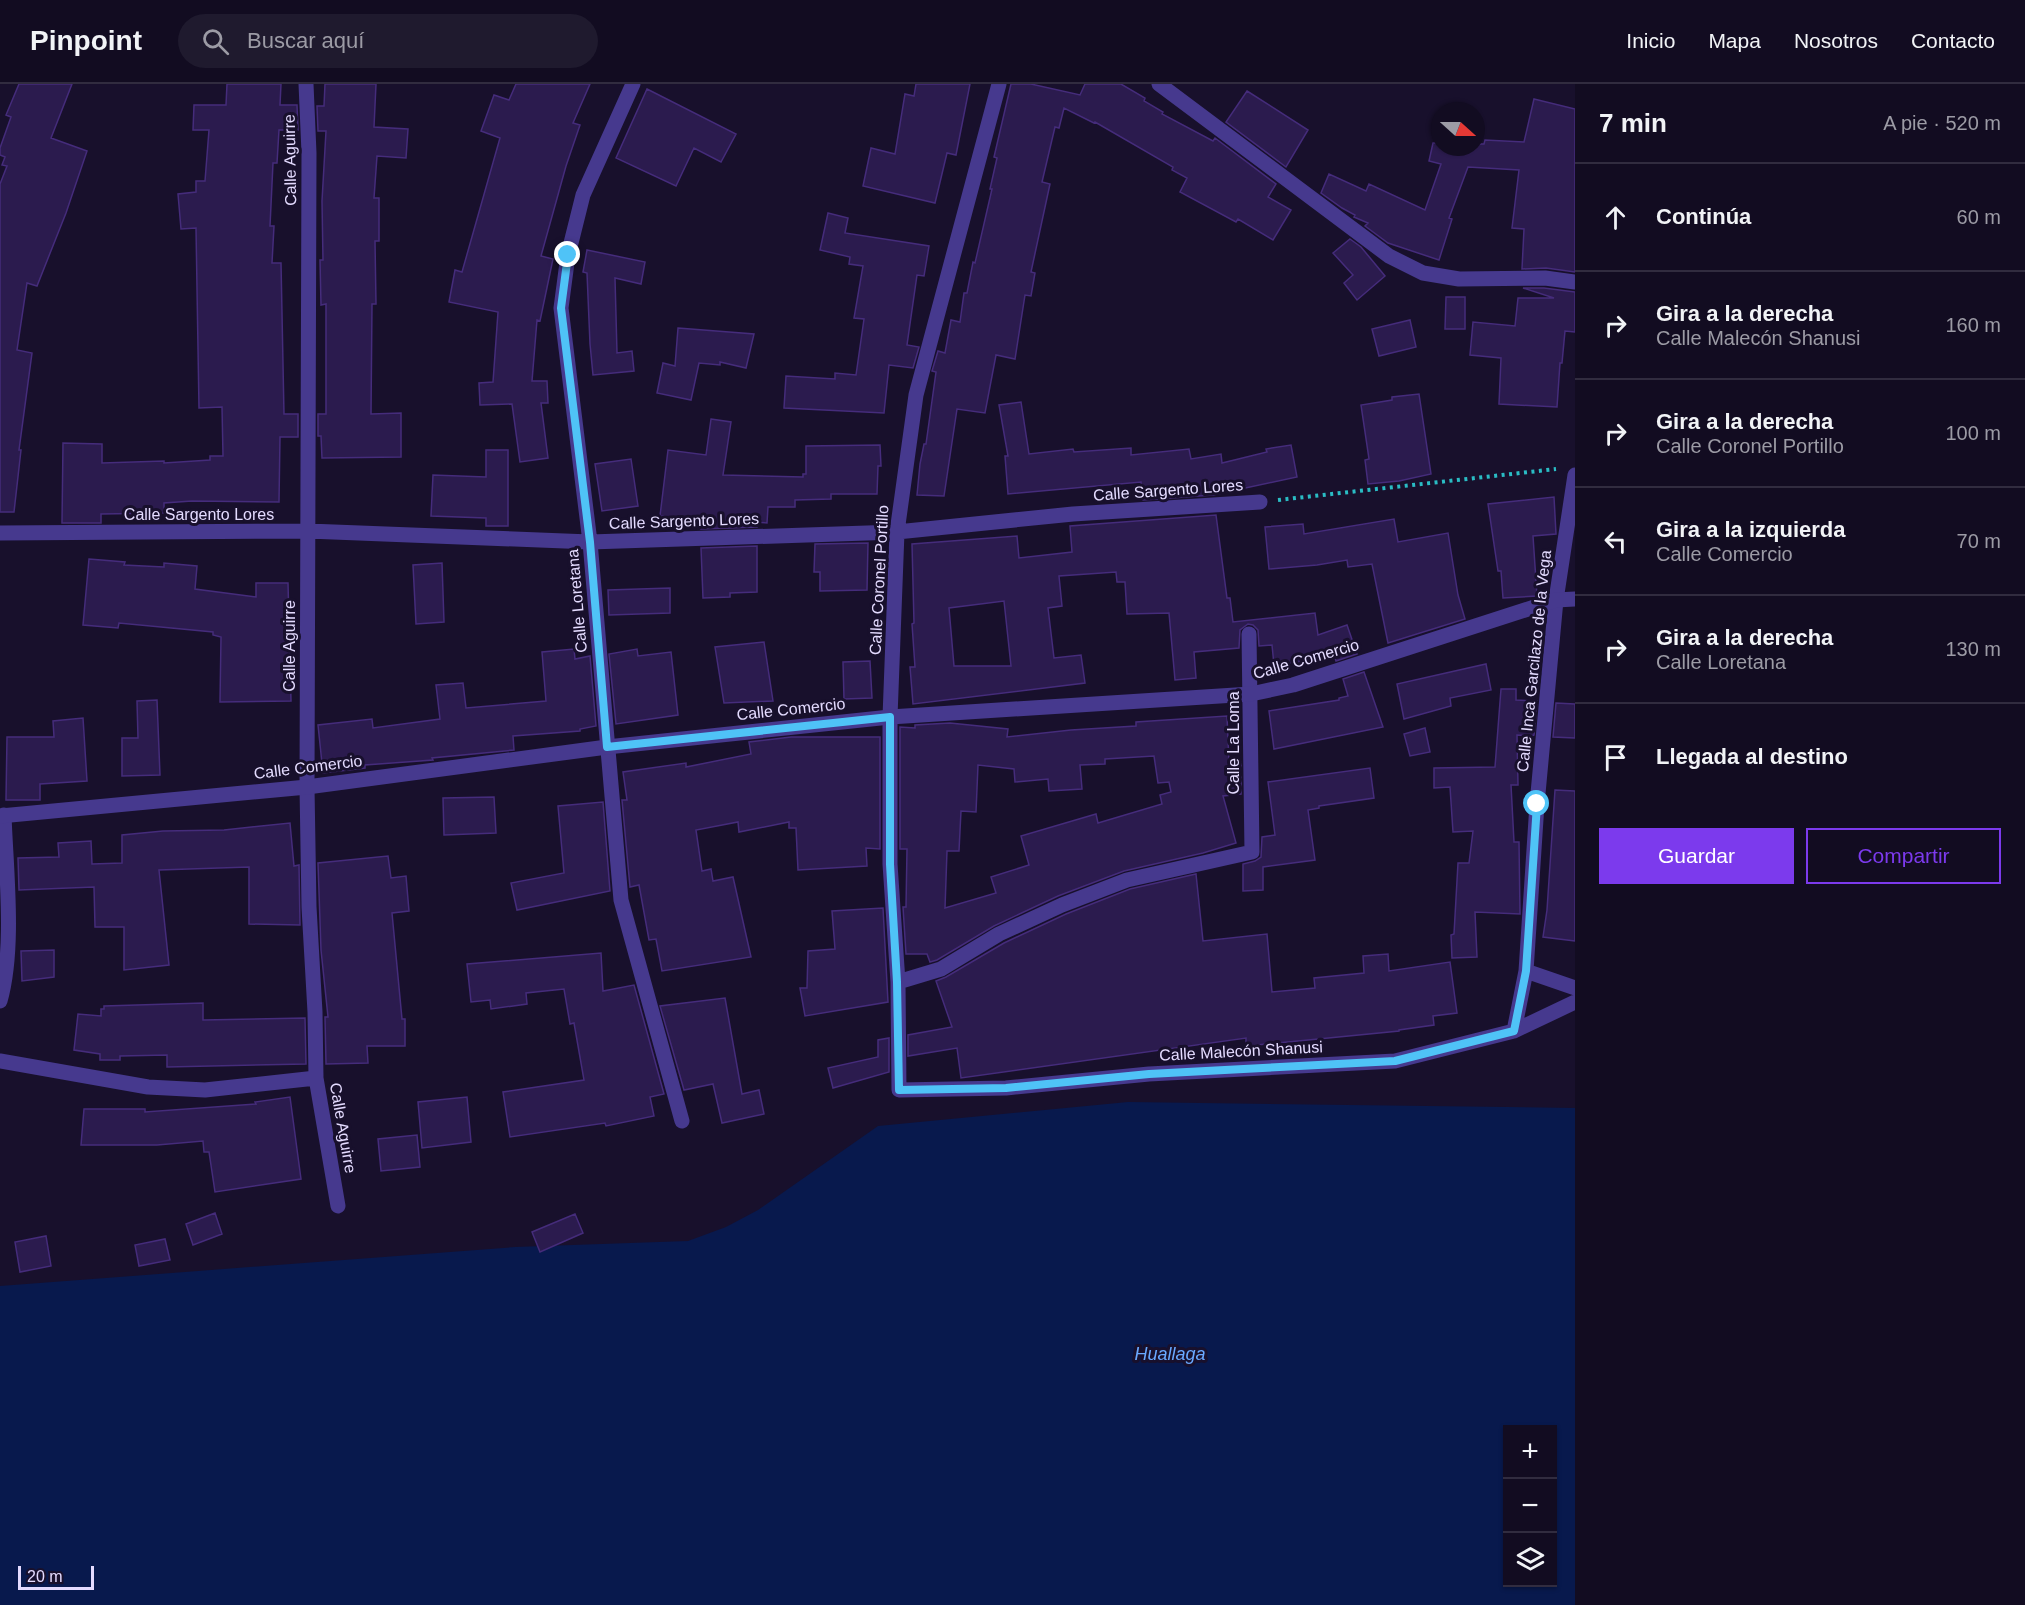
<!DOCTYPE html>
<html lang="es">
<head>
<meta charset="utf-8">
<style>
	body { margin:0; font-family:Helvetica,sans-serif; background:#1f1a2e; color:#f1f3f6 }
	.controls { position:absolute; right:18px; bottom:18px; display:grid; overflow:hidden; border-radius:0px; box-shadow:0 2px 4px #0004 }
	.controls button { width:54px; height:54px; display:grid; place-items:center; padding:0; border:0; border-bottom:2px solid #312c3f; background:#120c21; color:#f1f3f6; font:30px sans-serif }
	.compass { position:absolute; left:1431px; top:18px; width:54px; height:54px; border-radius:50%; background:#120c21; box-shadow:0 2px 4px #0004; rotate:111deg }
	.scale { position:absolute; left:18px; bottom:15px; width:76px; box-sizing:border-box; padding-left:6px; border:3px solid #e4dbff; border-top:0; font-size:16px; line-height:21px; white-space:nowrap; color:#e4dbff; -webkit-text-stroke:4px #18102c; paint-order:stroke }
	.stop { position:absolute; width:18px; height:18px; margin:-14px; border:4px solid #4fc3f7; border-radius:50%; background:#fff }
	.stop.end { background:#4fc3f7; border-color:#fff; box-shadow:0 2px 6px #0008 }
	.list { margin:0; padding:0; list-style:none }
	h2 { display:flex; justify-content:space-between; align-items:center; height:78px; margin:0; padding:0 24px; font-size:26px }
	h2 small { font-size:20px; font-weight:400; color:#9c9ba5 }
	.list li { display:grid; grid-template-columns:39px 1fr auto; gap:18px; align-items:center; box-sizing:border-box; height:108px; padding:0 24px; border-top:2px solid #312c3f }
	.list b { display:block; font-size:22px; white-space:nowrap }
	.list p { margin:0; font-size:20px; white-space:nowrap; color:#9c9ba5 }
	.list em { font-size:20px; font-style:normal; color:#9c9ba5 }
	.actions { display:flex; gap:12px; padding:18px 24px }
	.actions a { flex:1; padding:14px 0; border:2px solid #7c3aed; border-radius:0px; text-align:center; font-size:21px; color:#7c3aed }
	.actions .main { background:#7c3aed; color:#fff }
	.icon { flex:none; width:33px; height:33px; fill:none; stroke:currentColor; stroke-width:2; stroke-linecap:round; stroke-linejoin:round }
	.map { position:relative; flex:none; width:1575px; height:1521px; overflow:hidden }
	header { display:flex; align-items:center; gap:36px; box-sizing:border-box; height:84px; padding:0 30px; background:#120c21; border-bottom:2px solid #312c3f }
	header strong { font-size:28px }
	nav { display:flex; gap:33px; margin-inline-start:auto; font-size:21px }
	.search { width:420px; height:54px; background:#1f1a2e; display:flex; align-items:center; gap:15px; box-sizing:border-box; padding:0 21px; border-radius:33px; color:#9c9ba5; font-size:22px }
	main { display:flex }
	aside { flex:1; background:#120c21 }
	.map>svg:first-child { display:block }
</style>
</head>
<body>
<header>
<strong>Pinpoint</strong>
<div class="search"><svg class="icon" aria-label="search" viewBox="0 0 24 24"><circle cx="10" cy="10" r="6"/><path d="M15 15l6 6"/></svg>Buscar aquí</div>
<nav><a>Inicio</a><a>Mapa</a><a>Nosotros</a><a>Contacto</a></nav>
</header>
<main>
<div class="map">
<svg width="1575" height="1521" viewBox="0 0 1575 1521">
	<rect width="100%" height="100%" fill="#18102c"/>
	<path fill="#08194d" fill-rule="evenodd" d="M 1128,1018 L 1575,1024 L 1575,1521 L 0,1521 L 0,1202 L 515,1163 L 688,1157 L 726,1143 L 758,1126 L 878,1042 ZM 1508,1346 L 1552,1346 L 1552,1498 L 1508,1498 Z"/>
	<path fill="#2b1b4e" stroke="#452c7b" stroke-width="1.5" fill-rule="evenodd" d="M 19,0 L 72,0 L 51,54 L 87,67 L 66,129 L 37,202 L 27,199 L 17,266 L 32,269 L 19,366 L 21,366 L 14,428 L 0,428 L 0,100 L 7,82 L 2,81 L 5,73 L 0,71 L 0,64 L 11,33 L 6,31 Z
		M 227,0 L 281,0 L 280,21 L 297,21 L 298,46 L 279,46 L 277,79 L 273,79 L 270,142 L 274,142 L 272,179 L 281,179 L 284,330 L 298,330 L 298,353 L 280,353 L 279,418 L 192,417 L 164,419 L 164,429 L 101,430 L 101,439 L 62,439 L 63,359 L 102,360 L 102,379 L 164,377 L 164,379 L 210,376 L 210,372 L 223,372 L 222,323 L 199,324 L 196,144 L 181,145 L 178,110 L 196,108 L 196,97 L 205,97 L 209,46 L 193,46 L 194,21 L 226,21 Z
		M 325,0 L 376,0 L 374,43 L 408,45 L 406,74 L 377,72 L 374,114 L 379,114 L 379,157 L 375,157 L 376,220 L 372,220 L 371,330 L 401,329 L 401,373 L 322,374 L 321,352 L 318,352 L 318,330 L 326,330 L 326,220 L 321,221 L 320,176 L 323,176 L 322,117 L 326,47 L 318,47 L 317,22 L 324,22 Z
		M 516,0 L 590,0 L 573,39 L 580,41 L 566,82 L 541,172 L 553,175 L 540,237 L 537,236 L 532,297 L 547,297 L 548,319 L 541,319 L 548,374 L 520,378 L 512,320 L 480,321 L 479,299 L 493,298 L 498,228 L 449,218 L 455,186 L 462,188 L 500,54 L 481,47 L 494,11 L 509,16 Z
		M 916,0 L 970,0 L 956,71 L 947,69 L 935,119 L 863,102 L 871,64 L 895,70 L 905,10 L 914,12 Z
		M 1011,0 L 1031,0 L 1080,11 L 1085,0 L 1121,0 L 1145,14 L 1144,17 L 1163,28 L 1162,30 L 1213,57 L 1215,54 L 1276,100 L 1268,113 L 1291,126 L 1273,156 L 1238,135 L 1236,138 L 1180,108 L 1187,94 L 1172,86 L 1173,83 L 1095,38 L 1094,39 L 1064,24 L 1059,44 L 1055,43 L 1042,98 L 1050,100 L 1031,188 L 1035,189 L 1031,212 L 1025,211 L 1015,275 L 996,271 L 985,329 L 957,325 L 944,412 L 917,411 L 920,380 L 924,360 L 926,360 L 936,288 L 932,287 L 938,267 L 945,269 L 951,236 L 960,238 L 964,209 L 967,209 L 973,178 L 975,179 L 992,105 L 990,105 L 997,74 L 994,73 Z
		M 647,5 L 736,50 L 721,78 L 694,64 L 676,102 L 616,74 Z
		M 1247,7 L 1308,46 L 1286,83 L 1226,38 Z
		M 1534,15 L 1575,25 L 1575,188 L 1546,184 L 1522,185 L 1524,145 L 1512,144 L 1519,86 L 1468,83 L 1449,134 L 1452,135 L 1439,176 L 1388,159 L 1365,142 L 1368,139 L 1354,133 L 1355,131 L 1342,124 L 1321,109 L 1329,90 L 1366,107 L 1369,100 L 1425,126 L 1441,80 L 1429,77 L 1433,59 L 1440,59 L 1440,63 L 1476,63 L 1476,60 L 1484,60 L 1485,56 L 1524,58 Z
		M 828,129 L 848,134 L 845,149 L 929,162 L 924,192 L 917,191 L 907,261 L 919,263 L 913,284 L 889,281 L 884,329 L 784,324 L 786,292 L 835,295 L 835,289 L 856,291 L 864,235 L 854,234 L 863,182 L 849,180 L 850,173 L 820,166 Z
		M 1350,155 L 1361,163 L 1385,192 L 1357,216 L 1344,199 L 1353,191 L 1333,169 Z
		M 587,166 L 645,178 L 641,200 L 615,194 L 617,269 L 632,267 L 634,287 L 593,291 L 590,260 L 587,189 L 583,188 Z
		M 1523,204 L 1544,204 L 1575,208 L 1575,248 L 1565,247 L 1562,279 L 1560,279 L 1557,323 L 1499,320 L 1501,274 L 1470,271 L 1473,238 L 1515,242 L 1518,214 L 1554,214 Z
		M 1446,213 L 1465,213 L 1465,245 L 1445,245 Z
		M 1410,236 L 1416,263 L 1379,272 L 1372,245 Z
		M 678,244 L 754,250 L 746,284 L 720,278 L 720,281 L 699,279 L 691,316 L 657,309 L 663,279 L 675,282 Z
		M 1419,310 L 1431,390 L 1399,397 L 1368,400 L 1365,376 L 1369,375 L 1361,321 L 1392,316 L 1392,313 Z
		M 1021,318 L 1029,370 L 1073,365 L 1074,368 L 1131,364 L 1131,371 L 1189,365 L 1191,375 L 1221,370 L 1222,379 L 1267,368 L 1266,365 L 1291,361 L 1297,393 L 1213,411 L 1143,416 L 1141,398 L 1008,410 L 1005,372 L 1008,372 L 999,321 Z
		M 711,335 L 731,338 L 723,391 L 803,393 L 803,390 L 806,390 L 806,362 L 880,361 L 881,382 L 878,382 L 877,410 L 831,410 L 831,415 L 795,416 L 795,423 L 768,423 L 767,439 L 757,438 L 757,443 L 701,445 L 701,436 L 660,432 L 668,366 L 706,371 Z
		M 486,366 L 508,366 L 508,442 L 486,442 L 486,434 L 431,432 L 433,391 L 486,393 Z
		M 631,375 L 638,422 L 602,427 L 595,380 Z
		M 1554,413 L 1556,450 L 1533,452 L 1537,512 L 1503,514 L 1501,487 L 1498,487 L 1488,420 Z
		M 1216,431 L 1227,514 L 1230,514 L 1233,538 L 1315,529 L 1318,551 L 1347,541 L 1357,570 L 1336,577 L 1335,574 L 1274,581 L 1272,561 L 1259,562 L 1258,546 L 1253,541 L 1248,540 L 1240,546 L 1239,564 L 1194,568 L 1196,594 L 1175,596 L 1169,529 L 1127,530 L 1125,498 L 1117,498 L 1116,488 L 1059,492 L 1062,522 L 1048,524 L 1054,574 L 1081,571 L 1085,599 L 913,620 L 910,583 L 915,583 L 912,540 L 914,539 L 912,460 L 1017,452 L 1019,474 L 1072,468 L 1070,442 ZM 1004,517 L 1011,582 L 954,582 L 949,524 Z
		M 1394,435 L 1398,458 L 1448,449 L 1458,511 L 1465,535 L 1388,559 L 1372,480 L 1348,483 L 1347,476 L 1317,481 L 1269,485 L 1265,443 L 1303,440 L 1304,450 Z
		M 868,459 L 867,506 L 820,507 L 820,488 L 814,488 L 815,460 Z
		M 757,462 L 757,508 L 730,509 L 730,513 L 703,514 L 701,464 Z
		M 89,475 L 125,478 L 124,481 L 164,483 L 164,479 L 197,482 L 195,505 L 256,513 L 256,499 L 288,499 L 291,617 L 220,618 L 221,553 L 213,551 L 213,548 L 119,539 L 118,544 L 83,541 Z
		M 442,479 L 444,538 L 416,540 L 413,481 Z
		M 670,504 L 670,529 L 609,531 L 608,506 Z
		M 764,558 L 773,617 L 724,619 L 715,563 Z
		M 574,565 L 575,575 L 590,572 L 596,642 L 580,645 L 580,647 L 513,652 L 514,666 L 432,674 L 433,676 L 365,681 L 365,684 L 323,689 L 318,641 L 372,635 L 373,644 L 440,635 L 436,601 L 463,599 L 466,624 L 546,617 L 542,568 Z
		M 637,565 L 638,572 L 671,568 L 678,631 L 616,640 L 609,570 Z
		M 870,577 L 872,614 L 844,615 L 843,578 Z
		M 1486,580 L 1491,606 L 1450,614 L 1451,622 L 1404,635 L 1397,600 Z
		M 1364,588 L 1383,643 L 1274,665 L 1269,627 L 1339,616 L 1339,614 L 1348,612 L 1343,595 Z
		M 1501,605 L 1516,605 L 1516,616 L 1537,617 L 1534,651 L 1532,652 L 1517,651 L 1518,701 L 1511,701 L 1514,758 L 1519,758 L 1520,830 L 1475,828 L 1477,873 L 1452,874 L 1451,851 L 1454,850 L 1458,779 L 1469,779 L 1473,747 L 1453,748 L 1450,703 L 1434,704 L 1434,684 L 1495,683 Z
		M 157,616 L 160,691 L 122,692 L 122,654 L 138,654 L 137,617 Z
		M 1556,619 L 1575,620 L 1575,654 L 1553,653 Z
		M 1227,632 L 1229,679 L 1241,678 L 1241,710 L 1223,712 L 1236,759 L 1203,769 L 1124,787 L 1058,812 L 994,842 L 937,876 L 930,878 L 927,870 L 906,870 L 903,823 L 906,823 L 907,765 L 900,765 L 900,643 L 915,644 L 915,641 L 950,639 L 1008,645 L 1007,653 L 1071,646 L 1136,642 L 1136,638 ZM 1154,672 L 1158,699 L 1169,698 L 1171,708 L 1160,711 L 1162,720 L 1098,739 L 1096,730 L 1021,752 L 1029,781 L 991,793 L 996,809 L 945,824 L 947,767 L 959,767 L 961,727 L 976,728 L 978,681 L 1014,685 L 1015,698 L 1048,695 L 1049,707 L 1082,705 L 1080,681 L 1105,680 L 1105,675 Z
		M 83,634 L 87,697 L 40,700 L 40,716 L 6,716 L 7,653 L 54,653 L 53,637 Z
		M 1425,644 L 1430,668 L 1410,672 L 1404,650 Z
		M 791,653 L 880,653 L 880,765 L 866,764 L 867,782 L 798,786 L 796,744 L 789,744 L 789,738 L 739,748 L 738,738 L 696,746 L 702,787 L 711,785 L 713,797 L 733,793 L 751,873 L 662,887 L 656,855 L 649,856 L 639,801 L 630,803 L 622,716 L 627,716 L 623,688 L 686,679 L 686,683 L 751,670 L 749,658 Z
		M 1370,684 L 1374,714 L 1319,722 L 1319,724 L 1308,726 L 1315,776 L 1263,783 L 1263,806 L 1243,807 L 1243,780 L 1255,777 L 1261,773 L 1262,753 L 1275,751 L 1268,698 Z
		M 1555,706 L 1575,707 L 1575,857 L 1543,853 L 1547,826 Z
		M 494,713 L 496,749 L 444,751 L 443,714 Z
		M 603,718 L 610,807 L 517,826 L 511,799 L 564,789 L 558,722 Z
		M 290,739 L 294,782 L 299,781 L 300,841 L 249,840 L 249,783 L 159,786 L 169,881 L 124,886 L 124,843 L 95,843 L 94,803 L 19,806 L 18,774 L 59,773 L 58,759 L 91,757 L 92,780 L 122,779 L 122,751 L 163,747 L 224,746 Z
		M 388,772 L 391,794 L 406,792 L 409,827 L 392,829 L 402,935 L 405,935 L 405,962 L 367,962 L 368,979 L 326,980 L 325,933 L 328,933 L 321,866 L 318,779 Z
		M 1196,790 L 1203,857 L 1267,850 L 1272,908 L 1315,904 L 1314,894 L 1364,889 L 1363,872 L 1388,870 L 1389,887 L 1450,878 L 1457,929 L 1433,932 L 1434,941 L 1399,946 L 1399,947 L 1246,962 L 1246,954 L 961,994 L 957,964 L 908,972 L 908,951 L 952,943 L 936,897 L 946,893 L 1004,859 L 1066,830 L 1130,805 Z
		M 883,824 L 888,918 L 805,932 L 800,904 L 807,904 L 808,867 L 835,865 L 832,827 Z
		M 54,866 L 54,893 L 22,897 L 21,867 Z
		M 601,869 L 603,907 L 634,901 L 664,1010 L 650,1013 L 654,1032 L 606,1042 L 605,1039 L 510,1053 L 503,1008 L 584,996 L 574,939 L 570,940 L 564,905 L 526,909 L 527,920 L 491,925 L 490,916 L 471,918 L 467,880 Z
		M 725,914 L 742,1010 L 759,1006 L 764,1030 L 722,1039 L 713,1000 L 684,1006 L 660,922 Z
		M 203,919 L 203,936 L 305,934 L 306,980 L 167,983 L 167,971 L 120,972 L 120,976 L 100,976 L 100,970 L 74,966 L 78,930 L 101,932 L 101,925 L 104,925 L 104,922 Z
		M 889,954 L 889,988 L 833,1004 L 828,984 L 878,973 L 878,956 Z
		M 290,1013 L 301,1095 L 215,1108 L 209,1068 L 204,1068 L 203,1057 L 157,1061 L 81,1061 L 84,1025 L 145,1025 L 145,1028 L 256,1020 L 255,1018 Z
		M 467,1013 L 471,1058 L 422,1064 L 418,1018 Z
		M 417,1051 L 420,1083 L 381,1087 L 378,1055 Z
		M 215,1129 L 222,1150 L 193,1161 L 186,1140 Z
		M 575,1130 L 583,1149 L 540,1168 L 532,1148 Z
		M 46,1152 L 51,1182 L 20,1188 L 15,1158 Z
		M 165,1155 L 170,1176 L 139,1182 L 135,1161 Z"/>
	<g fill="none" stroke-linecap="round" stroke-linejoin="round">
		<path stroke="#2abcc4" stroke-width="4" stroke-dasharray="3 4.5" stroke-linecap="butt" d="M 1278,416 L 1556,385"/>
		<path stroke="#46398e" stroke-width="15" d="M 306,0 L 309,69 L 307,703 L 309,823 L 315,928 L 316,994 L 338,1122
			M 633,0 L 583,111 L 568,171 L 561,224 L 590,458 L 621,816 L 682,1037
			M 999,0 L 916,311 L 897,448 L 890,633 L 890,780 L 898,898 L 899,1006 L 1006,1004 L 1149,990 L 1395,977 L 1514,947 L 1575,918
			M 1159,0 L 1389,172 L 1423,189 L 1459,195 L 1545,194 L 1575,198
			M 0,449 L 308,447 L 590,458 L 897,448 L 1073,430 L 1260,418
			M 1526,887 L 1575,904
			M 898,898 L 941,885 L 999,850 L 1062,821 L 1127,796 L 1252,768 L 1249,550
			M 0,917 C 15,864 6,787 4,731
			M 1514,947 L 1526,887 L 1537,720 L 1556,516 L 1575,391
			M 0,977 L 148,1003 L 205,1006 L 316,994"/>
		<path stroke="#46398e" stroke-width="15" d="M 0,732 L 307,703 L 607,663 L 890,633 L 1251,610 L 1293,601 L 1556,516 L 1575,515"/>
	</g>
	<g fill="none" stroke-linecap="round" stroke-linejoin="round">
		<path stroke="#4fc3f7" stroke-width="8" d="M 568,171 L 561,224 L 590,458 L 607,663 L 890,633 L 890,780 L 897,898 L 899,1006 L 1006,1004 L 1149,990 L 1395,977 L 1514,947 L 1526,887 L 1537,720"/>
	</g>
	<g text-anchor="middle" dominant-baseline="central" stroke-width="6" stroke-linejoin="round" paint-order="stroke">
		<g font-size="16" fill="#e4dbff" stroke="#18102c">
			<text transform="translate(290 76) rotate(-91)">Calle Aguirre</text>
			<text transform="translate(1168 406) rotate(-4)">Calle Sargento Lores</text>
			<text x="199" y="430">Calle Sargento Lores</text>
			<text transform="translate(684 437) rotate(-2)">Calle Sargento Lores</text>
			<text transform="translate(879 496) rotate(-87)">Calle Coronel Portillo</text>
			<text transform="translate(577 517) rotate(-95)">Calle Loretana</text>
			<text transform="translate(289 562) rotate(-90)">Calle Aguirre</text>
			<text transform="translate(1306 575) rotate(-16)">Calle Comercio</text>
			<text transform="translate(1534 577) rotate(-84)">Calle Inca Garcilazo de la Vega</text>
			<text transform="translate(791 625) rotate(-6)">Calle Comercio</text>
			<text transform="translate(1233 659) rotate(-90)">Calle La Loma</text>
			<text transform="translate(308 683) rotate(-7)">Calle Comercio</text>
			<text transform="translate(1241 967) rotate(-3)">Calle Malecón Shanusi</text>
			<text transform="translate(343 1044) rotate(80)">Calle Aguirre</text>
		</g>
		<g font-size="18" font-style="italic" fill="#69a8ff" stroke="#18102c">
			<text x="1170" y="1270">Huallaga</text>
		</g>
	</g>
</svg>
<div class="controls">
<button>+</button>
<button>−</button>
<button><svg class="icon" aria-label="layers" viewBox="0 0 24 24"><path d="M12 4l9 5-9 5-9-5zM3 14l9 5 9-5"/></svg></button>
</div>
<svg class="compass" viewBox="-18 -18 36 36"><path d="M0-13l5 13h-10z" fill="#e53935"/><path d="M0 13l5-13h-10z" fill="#9c9ba5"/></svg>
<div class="scale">20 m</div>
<div class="stop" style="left:1537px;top:720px"></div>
<div class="stop end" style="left:568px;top:171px"></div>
</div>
<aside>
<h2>7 min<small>A pie · 520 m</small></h2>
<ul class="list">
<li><svg class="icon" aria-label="ahead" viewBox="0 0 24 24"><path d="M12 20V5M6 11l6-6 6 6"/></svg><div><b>Continúa</b></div><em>60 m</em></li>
<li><svg class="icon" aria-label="right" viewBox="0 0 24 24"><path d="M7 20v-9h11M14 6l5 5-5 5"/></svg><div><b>Gira a la derecha</b><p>Calle Malecón Shanusi</p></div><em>160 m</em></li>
<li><svg class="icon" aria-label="right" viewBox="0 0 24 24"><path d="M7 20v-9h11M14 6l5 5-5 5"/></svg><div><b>Gira a la derecha</b><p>Calle Coronel Portillo</p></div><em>100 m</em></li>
<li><svg class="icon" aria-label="left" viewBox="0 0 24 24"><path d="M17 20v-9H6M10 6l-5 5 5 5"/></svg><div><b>Gira a la izquierda</b><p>Calle Comercio</p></div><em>70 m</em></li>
<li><svg class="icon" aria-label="right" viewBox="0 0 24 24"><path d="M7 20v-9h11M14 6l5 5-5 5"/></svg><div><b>Gira a la derecha</b><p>Calle Loretana</p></div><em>130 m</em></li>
<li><svg class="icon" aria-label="arrive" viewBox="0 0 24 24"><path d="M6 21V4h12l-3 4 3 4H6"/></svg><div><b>Llegada al destino</b></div></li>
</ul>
<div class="actions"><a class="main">Guardar</a><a>Compartir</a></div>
</aside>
</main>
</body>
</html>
